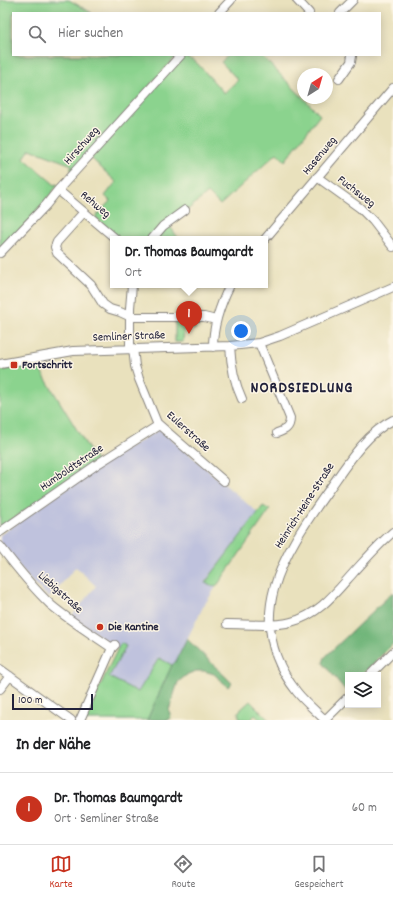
<!DOCTYPE html>
<html lang="de">
<head>
<meta charset="utf-8">
<style>
	body { margin:0; font-family:Dekko,sans-serif; background:#f6f6f6; color:#202124 }
	.controls { position:absolute; right:12px; bottom:12px; display:grid; overflow:hidden; border-radius:0px; box-shadow:0 2px 10px #0003 }
	.controls button { width:36px; height:36px; display:grid; place-items:center; padding:0; border:0; border-bottom:1px solid #e0e0e0; background:#fff; color:#202124; font:20px sans-serif }
	.compass { position:absolute; left:297px; top:68px; width:36px; height:36px; border-radius:50%; background:#fff; box-shadow:0 2px 10px #0003; rotate:37deg }
	.scale { position:absolute; left:12px; bottom:10px; width:81px; box-sizing:border-box; padding-left:4px; border:2px solid #22223b; border-top:0; font-size:11px; line-height:14px; white-space:nowrap; color:#22223b; -webkit-text-stroke:3px #fcf5e5; paint-order:stroke }
	.you { position:absolute; left:241px; top:331px; width:14px; height:14px; margin:-10px; border:3px solid #fff; border-radius:50%; background:#1a73e8; box-shadow:0 0 0 6px #1a73e833 }
	.badge { display:grid; place-items:center; width:26px; height:26px; border-radius:50%; background:#c8321e; color:#fff; font-size:13px; font-weight:700 }
	.pin { position:absolute; translate:-50% -33px; filter:drop-shadow(0 1px 2px #0008) }
	.pin::after { content:''; position:absolute; top:21px; width:14px; height:12px; background:inherit; clip-path:polygon(0 0,100% 0,50% 100%) }
	.popup { position:absolute; left:110px; top:236px; width:158px; height:52px; box-sizing:border-box; display:grid; place-content:center; border-radius:0px; background:#fff; filter:drop-shadow(0 1px 3px #0005); font-size:13px; white-space:nowrap; color:#757577 }
	.popup b { font-size:15px; color:#202124 }
	.popup::after { content:''; position:absolute; left:50%; top:100%; margin-left:-8px; border:8px solid transparent; border-top-color:#fff }
	.list { margin:0; padding:0; list-style:none }
	h2 { display:flex; justify-content:space-between; align-items:center; height:52px; margin:0; padding:0 16px; font-size:17px }
	h2 small { font-size:13px; font-weight:400; color:#757577 }
	.list li { display:grid; grid-template-columns:26px 1fr auto; gap:12px; align-items:center; box-sizing:border-box; height:72px; padding:0 16px; border-top:1px solid #e0e0e0 }
	.list b { display:block; font-size:15px; white-space:nowrap }
	.list p { margin:0; font-size:13px; white-space:nowrap; color:#757577 }
	.list em { font-size:13px; font-style:normal; color:#757577 }
	.icon { flex:none; width:22px; height:22px; fill:none; stroke:currentColor; stroke-width:2; stroke-linecap:round; stroke-linejoin:round }
	.map { position:relative; flex:none; width:393px; height:720px; overflow:hidden }
	.search { position:absolute; background:#fff; box-shadow:0 2px 10px #0003; left:12px; right:12px; top:12px; height:44px; display:flex; align-items:center; gap:10px; box-sizing:border-box; padding:0 14px; border-radius:0px; color:#757577; font-size:15px }
	.sheet { height:124px; background:#fff }
	nav { display:flex; justify-content:space-around; align-items:center; box-sizing:border-box; height:56px; border-top:1px solid #e0e0e0; background:#fff; font-size:11px; color:#757577 }
	nav a { display:grid; justify-items:center; gap:2px }
	nav .on { color:#c8321e }
	.map>svg:first-child { display:block }
</style>
</head>
<body>
<div class="map">
<svg width="393" height="720" viewBox="0 0 393 720">
	<rect width="100%" height="100%" fill="#fcf5e5"/>
	<filter id="ink" filterUnits="userSpaceOnUse"><feTurbulence type="fractalNoise" baseFrequency=".025" numOctaves="2"/><feDisplacementMap in="SourceGraphic" scale="8" xChannelSelector="R" yChannelSelector="G"/><feConvolveMatrix kernelMatrix="1 2 1 2 8 2 1 2 1" color-interpolation-filters="sRGB"/></filter>
	<filter id="wash" filterUnits="userSpaceOnUse"><feTurbulence type="fractalNoise" baseFrequency=".012" numOctaves="4" result="noise"/><feDisplacementMap in="SourceGraphic" scale="16" xChannelSelector="R" yChannelSelector="G"/><feGaussianBlur stdDeviation="0.9" result="paint"/><feColorMatrix in="noise" values="0 0 0 0 0 0 0 0 0 0 0 0 0 0 0 0 0 1.4 0 .05"/><feComposite in="paint" operator="in"/></filter>
	<g filter="url(#wash)">
		<rect width="100%" height="100%" fill="#e9e1bd"/>
		<path fill="#bfc2dd" d="M 160,429 L 258,513 L 205,582 L 216,587 L 203,607 L 176,661 L 172,665 L 159,658 L 138,693 L 109,677 L 126,646 L 118,648 L 71,617 L 96,586 L 76,567 L 49,598 L 30,580 L 0,542 L 0,535 L 99,466 Z"/>
		<path fill="#8bd38e" stroke="#567a64" d="M 0,0 L 69,0 L 92,13 L 13,13 L 13,55 L 177,55 L 73,171 L 70,169 L 72,165 L 30,149 L 24,158 L 55,185 L 57,184 L 58,185 L 32,218 L 0,250 Z
			M 184,55 L 196,62 L 224,93 L 238,80 L 221,62 L 228,55 L 261,55 L 320,115 L 285,161 L 277,153 L 220,205 L 208,193 L 169,225 L 179,239 L 120,239 L 95,217 L 110,201 L 105,196 L 116,182 L 91,158 Z
			M 175,319 L 195,319 L 195,329 L 184,329 L 183,342 L 175,342 Z
			M 36,363 L 96,461 L 0,528 L 0,371 Z
			M 263,506 L 270,510 L 216,587 L 205,583 Z
			M 121,643 L 126,646 L 109,677 L 138,692 L 159,658 L 172,665 L 147,720 L 84,720 L 118,648 Z
			M 250,701 L 269,720 L 260,720 L 255,715 L 250,720 L 240,719 L 238,712 Z"/>
		<path fill="#70b579" stroke="#496c5a" d="M 393,592 L 393,644 L 362,675 L 348,675 L 348,689 L 346,691 L 323,663 L 325,657 Z
			M 187,639 L 232,683 L 228,687 L 214,674 L 204,671 L 196,671 L 188,674 L 178,682 L 169,710 L 171,718 L 166,720 L 147,720 L 172,665 L 176,661 Z"/>
	</g>
	<g filter="url(#ink)">
		<g fill="none" stroke-linecap="round" stroke-linejoin="round">
			<defs>
				<path id="minor" d="M 297,0 L 309,13
					M 219,13 L 231,0
					M 340,13 L 353,0
					M 339,79 L 351,62 L 352,56 L 351,55
					M 317,177 L 360,208 L 373,221 L 393,247
					M 58,190 L 116,239
					M 84,212 L 57,242 L 55,247 L 57,253 L 91,285 L 103,304 L 110,309 L 120,312 L 131,317 L 204,317 L 216,320
					M 152,239 L 163,226 L 185,210
					M 265,239 L 393,88
					M 0,253 L 46,205 L 58,190 L 181,55
					M 259,343 L 290,418 C 290,428 285,430 277,433
					M 230,346 C 231,366 234,382 242,399
					M 213,347 C 213,325 220,305 230,285
					M 133,348 L 135,366 L 139,379 L 157,423 L 224,481
					M 130,349 L 130,308 L 132,285
					M 0,364 L 73,351 L 230,346 L 259,343 L 280,336 L 393,287
					M 0,532 L 99,463 L 159,425
					M 0,546 C 16,567 32,587 51,605 C 70,621 92,634 112,648
					M 227,624 C 247,624 272,627 291,622 C 319,615 336,592 354,572 C 367,558 379,544 393,532
					M 0,669 L 71,720
					M 370,675 L 393,652
					M 0,689 L 10,676
					M 80,720 L 112,648 L 115,645
					M 325,720 C 316,711 305,702 297,692 C 240,620 283,554 328,491 C 346,466 365,434 393,420
					M 325,720 L 348,697"/>
			</defs>
			<use href="#minor" stroke="#86827c" stroke-width="10"/>
			<use href="#minor" stroke="#fff" stroke-width="8"/>
		</g>
	</g>
	<g fill="#c8321e" stroke="#fcf5e5" stroke-width="1.5">
		<rect x="10" y="361" width="8" height="8" rx="2"/>
		<circle cx="100" cy="627" r="4"/>
	</g>
	<g text-anchor="middle" dominant-baseline="central" stroke-width="3" stroke-linejoin="round" paint-order="stroke">
		<g font-size="12" fill="#22223b" stroke="#fcf5e5">
			<text transform="translate(82 146) rotate(-48)">Hirschweg</text>
			<text transform="translate(320 156) rotate(-50)">Hasenweg</text>
			<text transform="translate(356 192) rotate(38)">Fuchsweg</text>
			<text transform="translate(95 205) rotate(40)">Rehweg</text>
			<text transform="translate(129 337) rotate(-2)">Semliner Straße</text>
			<text transform="translate(188 432) rotate(42)">Eulerstraße</text>
			<text transform="translate(72 468) rotate(-34)">Humboldtstraße</text>
			<text transform="translate(305 506) rotate(-57)">Heinrich-Heine-Straße</text>
			<text transform="translate(60 593) rotate(42)">Liebigstraße</text>
		</g>
		<g font-size="12" font-weight="bold" fill="#22223b" stroke="#fcf5e5" text-anchor="start">
			<text x="22" y="365">Fortschritt</text>
			<text x="108" y="627">Die Kantine</text>
		</g>
		<g font-size="16" font-weight="bold" letter-spacing="1" fill="#22223b" stroke="#fcf5e5">
			<text x="302" y="388">NORDSIEDLUNG</text>
		</g>
	</g>
</svg>
<div class="controls">
<button><svg class="icon" aria-label="layers" viewBox="0 0 24 24"><path d="M12 4l9 5-9 5-9-5zM3 14l9 5 9-5"/></svg></button>
</div>
<svg class="compass" viewBox="-18 -18 36 36"><path d="M0-13l5 13h-10z" fill="#e53935"/><path d="M0 13l5-13h-10z" fill="#757577"/></svg>
<div class="scale">100 m</div>
<div class="you"></div>
<div class="pin badge" style="left:189px;top:334px">1</div>
<div class="popup"><b>Dr. Thomas Baumgardt</b>Ort</div>
<div class="search"><svg class="icon" aria-label="search" viewBox="0 0 24 24"><circle cx="10" cy="10" r="6"/><path d="M15 15l6 6"/></svg>Hier suchen</div>
</div>
<section class="sheet">
<h2>In der Nähe<small></small></h2>
<ul class="list">
<li><span class="badge">1</span><div><b>Dr. Thomas Baumgardt</b><p>Ort · Semliner Straße</p></div><em>60 m</em></li>
</ul>
</section>
<nav>
<a class="on"><svg class="icon" aria-label="map" viewBox="0 0 24 24"><path d="M3 6l6-2 6 2 6-2v14l-6 2-6-2-6 2zM9 4v14M15 6v14"/></svg>Karte</a>
<a><svg class="icon" aria-label="directions" viewBox="0 0 24 24"><path d="M12 3l9 9-9 9-9-9zM9 14v-3h6M13 9l2 2-2 2"/></svg>Route</a>
<a><svg class="icon" aria-label="saved" viewBox="0 0 24 24"><path d="M7 4h10v16l-5-4-5 4z"/></svg>Gespeichert</a>
</nav>
</body>
</html>
